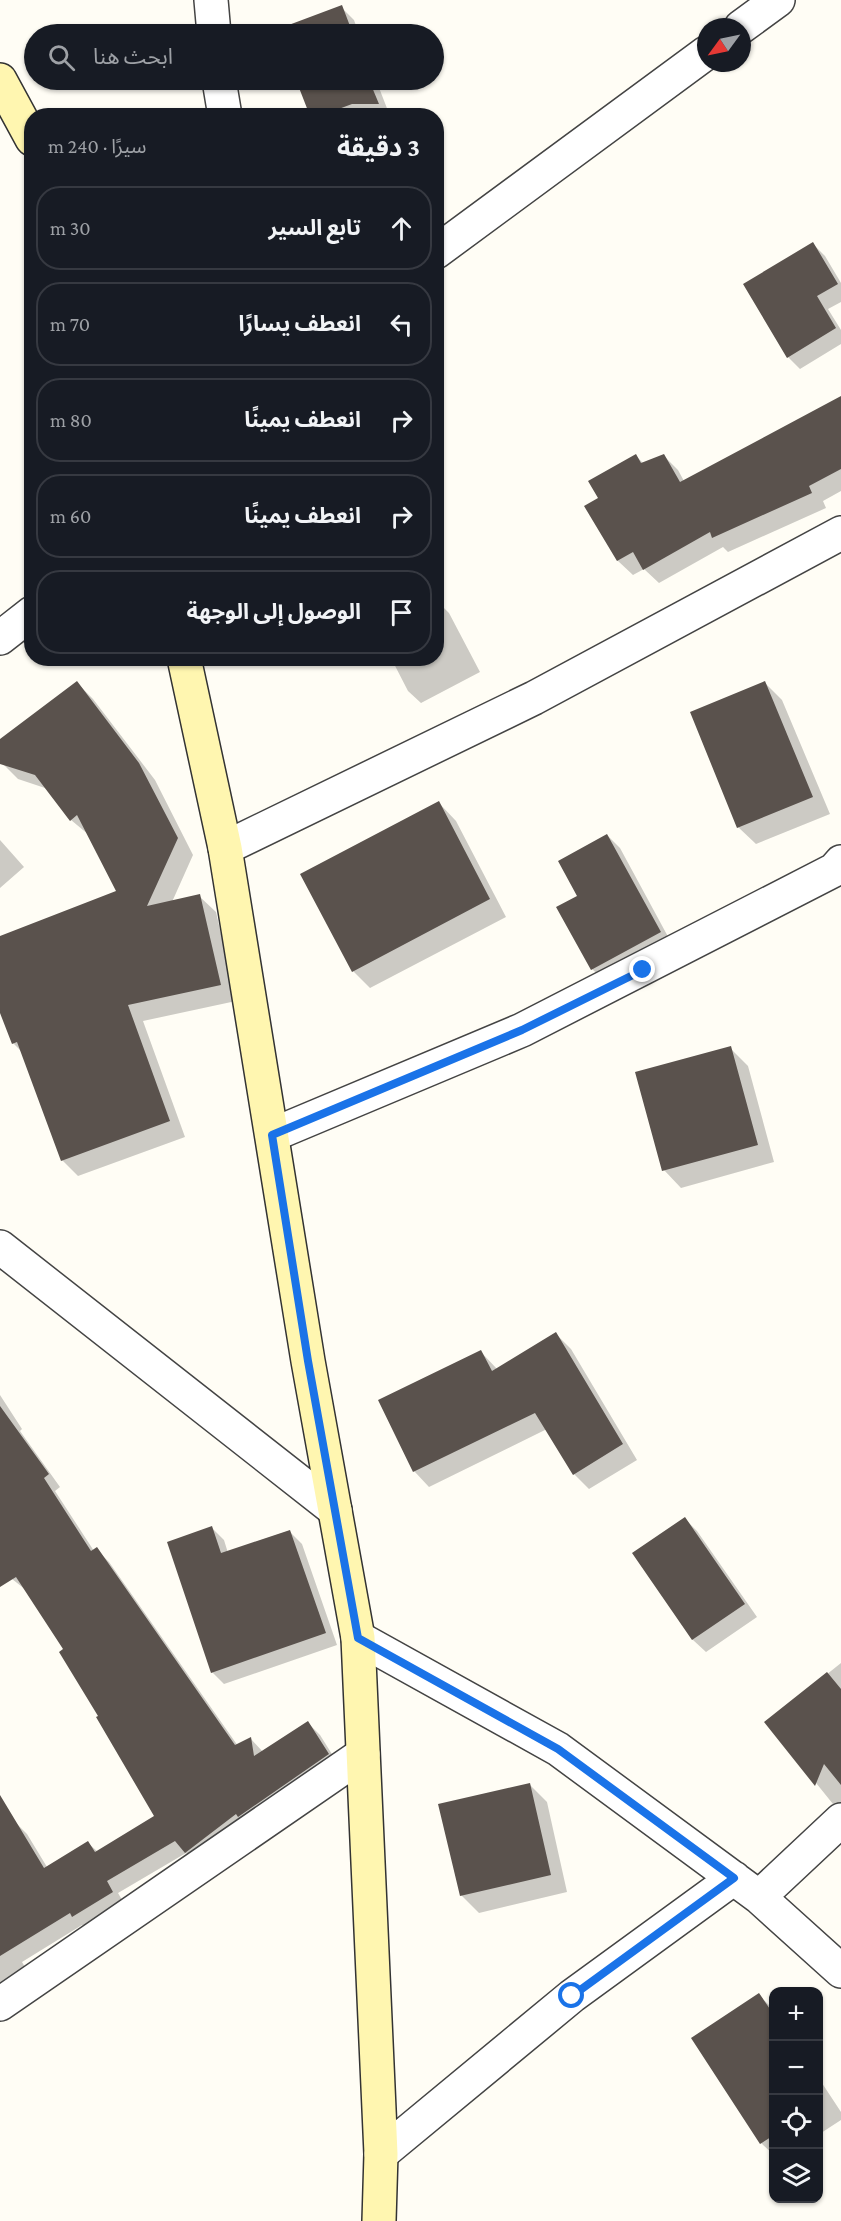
<!DOCTYPE html>
<html lang="ar">
<head>
<meta charset="utf-8">
<style>
	body { margin:0; font-family:"Crimson Pro","Noto Sans Arabic",serif; background:#20242c; color:#f1f3f6; direction:rtl }
	.controls { position:absolute; right:18px; bottom:18px; display:grid; overflow:hidden; border-radius:12px; box-shadow:0 2px 4px #0004 }
	.controls button { width:54px; height:54px; display:grid; place-items:center; padding:0; border:0; border-bottom:2px solid #363941; background:#171b24; color:#f1f3f6; font:30px sans-serif }
	.compass { position:absolute; left:697px; top:18px; width:54px; height:54px; border-radius:50%; background:#171b24; box-shadow:0 2px 4px #0004; rotate:237deg }
	.stop { position:absolute; width:18px; height:18px; margin:-14px; border:4px solid #1a73e8; border-radius:50%; background:#fff }
	.stop.end { background:#1a73e8; border-color:#fff; box-shadow:0 2px 6px #0008 }
	.list { margin:0; padding:0; list-style:none }
	h2 { display:flex; justify-content:space-between; align-items:center; height:78px; margin:0; padding:0 24px; font-size:26px }
	h2 small { font-size:20px; font-weight:400; color:#9ea1a6 }
	.list li { display:grid; grid-template-columns:39px 1fr auto; gap:18px; align-items:center; box-sizing:border-box; height:84px; margin:0 12px 12px; padding:0 12px; border:2px solid #363941; border-radius:24px }
	.list b { display:block; font-size:22px; white-space:nowrap }
	.list em { font-size:20px; font-style:normal; color:#9ea1a6 }
	.icon { flex:none; width:33px; height:33px; fill:none; stroke:currentColor; stroke-width:2; stroke-linecap:round; stroke-linejoin:round }
	.map { position:relative; flex:none; width:841px; height:2221px; overflow:hidden; direction:ltr }
	.search { position:absolute; background:#171b24; box-shadow:0 2px 4px #0004; left:24px; top:24px; width:420px; height:66px; display:flex; align-items:center; gap:15px; box-sizing:border-box; padding:0 21px; border-radius:33px; color:#9ea1a6; font-size:22px }
	.panel { position:absolute; background:#171b24; box-shadow:0 2px 4px #0004; left:24px; top:108px; width:420px; height:558px; border-radius:24px; direction:rtl }
	.map>svg:first-child { display:block }
</style>
</head>
<body>
<div class="map">
<svg width="841" height="2221" viewBox="0 0 841 2221">
	<rect width="100%" height="100%" fill="#fffdf5"/>
	<path fill="#0003" d="M 341,7 L 354,20 L 359,34 L 281,34 L 280,30 Z
		M 298,80 L 376,80 L 390,116 L 311,116 Z
		M 813,244 L 825,256 L 841,283 L 841,302 L 828,309 L 841,330 L 841,344 L 800,369 L 788,357 Z
		M 841,398 L 841,491 L 823,501 L 826,508 L 728,552 L 723,547 L 659,583 L 644,569 L 633,575 L 618,561 L 586,506 L 600,498 L 636,456 L 644,464 L 663,455 L 678,470 L 684,481 Z
		M 437,601 L 449,613 L 480,672 L 421,703 L 408,691 L 391,658 L 436,658 Z
		M 77,683 L 93,699 L 155,780 L 193,855 L 172,902 L 199,896 L 216,912 L 236,1001 L 143,1021 L 185,1137 L 78,1176 L 62,1160 L 23,1053 L 13,1043 L 0,1009 L 0,937 L 118,892 L 89,835 L 71,820 L 48,789 L 18,779 L 2,763 Z
		M 765,683 L 782,700 L 830,814 L 756,844 L 738,827 Z
		M 439,803 L 456,821 L 506,917 L 370,988 L 353,971 Z
		M 607,835 L 620,848 L 672,944 L 605,981 L 592,969 L 579,896 Z
		M 0,840 L 24,867 L 0,888 Z
		M 730,1048 L 748,1066 L 774,1162 L 681,1188 L 664,1170 Z
		M 556,1334 L 571,1349 L 637,1460 L 589,1489 L 574,1474 L 547,1429 L 429,1487 L 414,1471 L 481,1352 L 497,1369 Z
		M 0,1395 L 22,1429 L 20,1431 L 60,1487 L 55,1491 L 94,1551 L 96,1549 L 109,1562 L 238,1746 L 251,1739 L 263,1752 L 308,1723 L 320,1735 L 340,1767 L 198,1865 L 186,1853 L 118,1893 L 125,1905 L 86,1928 L 82,1925 L 22,1962 L 29,1974 L 0,1991 L 0,1831 L 15,1822 L 27,1834 L 47,1867 L 88,1843 L 98,1852 L 156,1817 L 65,1650 L 26,1590 L 12,1579 L 0,1560 Z
		M 685,1519 L 697,1531 L 757,1617 L 706,1652 L 693,1640 L 634,1554 Z
		M 212,1528 L 224,1540 L 228,1553 L 289,1531 L 302,1544 L 337,1645 L 224,1684 L 212,1672 Z
		M 841,1663 L 841,1814 L 767,1722 Z
		M 529,1784 L 547,1802 L 567,1892 L 479,1913 L 461,1895 Z
		M 759,1995 L 774,2010 L 774,2155 L 761,2143 Z
		M 818,2077 L 841,2112 L 841,2120 L 818,2135 Z"/>
	<path fill="#5a524d" d="M 342,5 L 353,34 L 280,34 L 278,29 Z
		M 296,80 L 369,80 L 379,104 L 352,104 L 320,116 L 310,116 Z
		M 813,242 L 838,284 L 817,296 L 836,328 L 787,358 L 743,284 Z
		M 841,396 L 841,469 L 809,486 L 812,493 L 712,538 L 710,532 L 643,570 L 633,552 L 617,561 L 584,506 L 598,498 L 588,481 L 636,454 L 641,463 L 664,454 L 680,482 Z
		M 77,681 L 139,763 L 178,838 L 147,906 L 200,894 L 221,985 L 128,1005 L 170,1121 L 61,1161 L 17,1042 L 12,1044 L 0,1013 L 0,936 L 116,891 L 77,815 L 70,821 L 35,775 L 0,764 L 0,739 Z
		M 765,681 L 813,797 L 737,828 L 690,712 Z
		M 439,801 L 490,899 L 352,972 L 300,874 Z
		M 607,834 L 661,932 L 591,970 L 556,907 L 577,896 L 558,861 Z
		M 731,1046 L 758,1145 L 662,1171 L 635,1072 Z
		M 556,1332 L 623,1444 L 573,1475 L 535,1413 L 413,1472 L 378,1400 L 481,1350 L 492,1371 Z
		M 0,1406 L 49,1474 L 44,1478 L 91,1551 L 97,1547 L 235,1745 L 251,1737 L 254,1756 L 308,1721 L 329,1754 L 238,1817 L 236,1814 L 185,1853 L 175,1841 L 107,1881 L 113,1892 L 72,1917 L 70,1913 L 0,1956 L 0,1795 L 44,1868 L 88,1841 L 95,1852 L 154,1816 L 96,1717 L 98,1716 L 59,1652 L 63,1649 L 16,1577 L 0,1587 Z
		M 685,1517 L 745,1604 L 692,1640 L 632,1553 Z
		M 212,1526 L 221,1553 L 290,1530 L 326,1633 L 211,1673 L 167,1542 Z
		M 827,1672 L 841,1689 L 841,1785 L 824,1764 L 815,1786 L 764,1722 Z
		M 530,1783 L 551,1875 L 460,1896 L 438,1804 Z
		M 759,1993 L 774,2015 L 774,2135 L 760,2144 L 691,2038 Z"/>
	<g fill="none" stroke-linecap="round" stroke-linejoin="round">
		<defs>
			<path id="street" d="M 211,0 L 214,34
				M 741,27 L 778,0
				M 219,80 L 225,116
				M 436,252 L 706,53
				M 0,638 L 32,613
				M 225,848 L 534,698 L 841,533
				M 272,1135 L 522,1030 L 834,870 L 841,862
				M 0,1247 L 335,1510
				M 358,1638 L 558,1749 L 759,1897 L 841,1971
				M 759,1897 L 841,1820
				M 0,2004 L 363,1754
				M 381,2154 L 572,1996 L 734,1878"/>
			<path id="secondary" d="M 0,80 L 32,139
				M 184,658 L 225,848 L 308,1361 L 358,1638 L 381,2154 L 379,2221"/>
		</defs>
		<use href="#street" stroke="#444" stroke-width="36"/>
		<use href="#secondary" stroke="#333" stroke-width="36"/>
		<use href="#street" stroke="#fff" stroke-width="33"/>
		<use href="#secondary" stroke="#fff6b0" stroke-width="33"/>
	</g>
	<g fill="none" stroke-linecap="round" stroke-linejoin="round">
		<path stroke="#1a73e8" stroke-width="8" d="M 572,1996 L 734,1878 L 558,1749 L 358,1638 L 308,1361 L 272,1135 L 522,1030 L 643,970"/>
	</g>
</svg>
<div class="controls">
<button>+</button>
<button>−</button>
<button><svg class="icon" aria-label="locate" viewBox="0 0 24 24"><circle cx="12" cy="12" r="6"/><path d="M12 2v4M12 18v4M2 12h4M18 12h4"/></svg></button>
<button><svg class="icon" aria-label="layers" viewBox="0 0 24 24"><path d="M12 4l9 5-9 5-9-5zM3 14l9 5 9-5"/></svg></button>
</div>
<svg class="compass" viewBox="-18 -18 36 36"><path d="M0-13l5 13h-10z" fill="#e53935"/><path d="M0 13l5-13h-10z" fill="#9ea1a6"/></svg>
<div class="stop" style="left:572px;top:1996px"></div>
<div class="stop end" style="left:643px;top:970px"></div>
<div class="search"><svg class="icon" aria-label="search" viewBox="0 0 24 24"><circle cx="10" cy="10" r="6"/><path d="M15 15l6 6"/></svg>ابحث هنا</div>
<section class="panel">
<h2>3 دقيقة<small>سيرًا · 240 m</small></h2>
<ul class="list">
<li><svg class="icon" aria-label="ahead" viewBox="0 0 24 24"><path d="M12 20V5M6 11l6-6 6 6"/></svg><div><b>تابع السير</b></div><em>30 m</em></li>
<li><svg class="icon" aria-label="left" viewBox="0 0 24 24"><path d="M17 20v-9H6M10 6l-5 5 5 5"/></svg><div><b>انعطف يسارًا</b></div><em>70 m</em></li>
<li><svg class="icon" aria-label="right" viewBox="0 0 24 24"><path d="M7 20v-9h11M14 6l5 5-5 5"/></svg><div><b>انعطف يمينًا</b></div><em>80 m</em></li>
<li><svg class="icon" aria-label="right" viewBox="0 0 24 24"><path d="M7 20v-9h11M14 6l5 5-5 5"/></svg><div><b>انعطف يمينًا</b></div><em>60 m</em></li>
<li><svg class="icon" aria-label="arrive" viewBox="0 0 24 24"><path d="M6 21V4h12l-3 4 3 4H6"/></svg><div><b>الوصول إلى الوجهة</b></div></li>
</ul>
</section>
</div>
</body>
</html>
